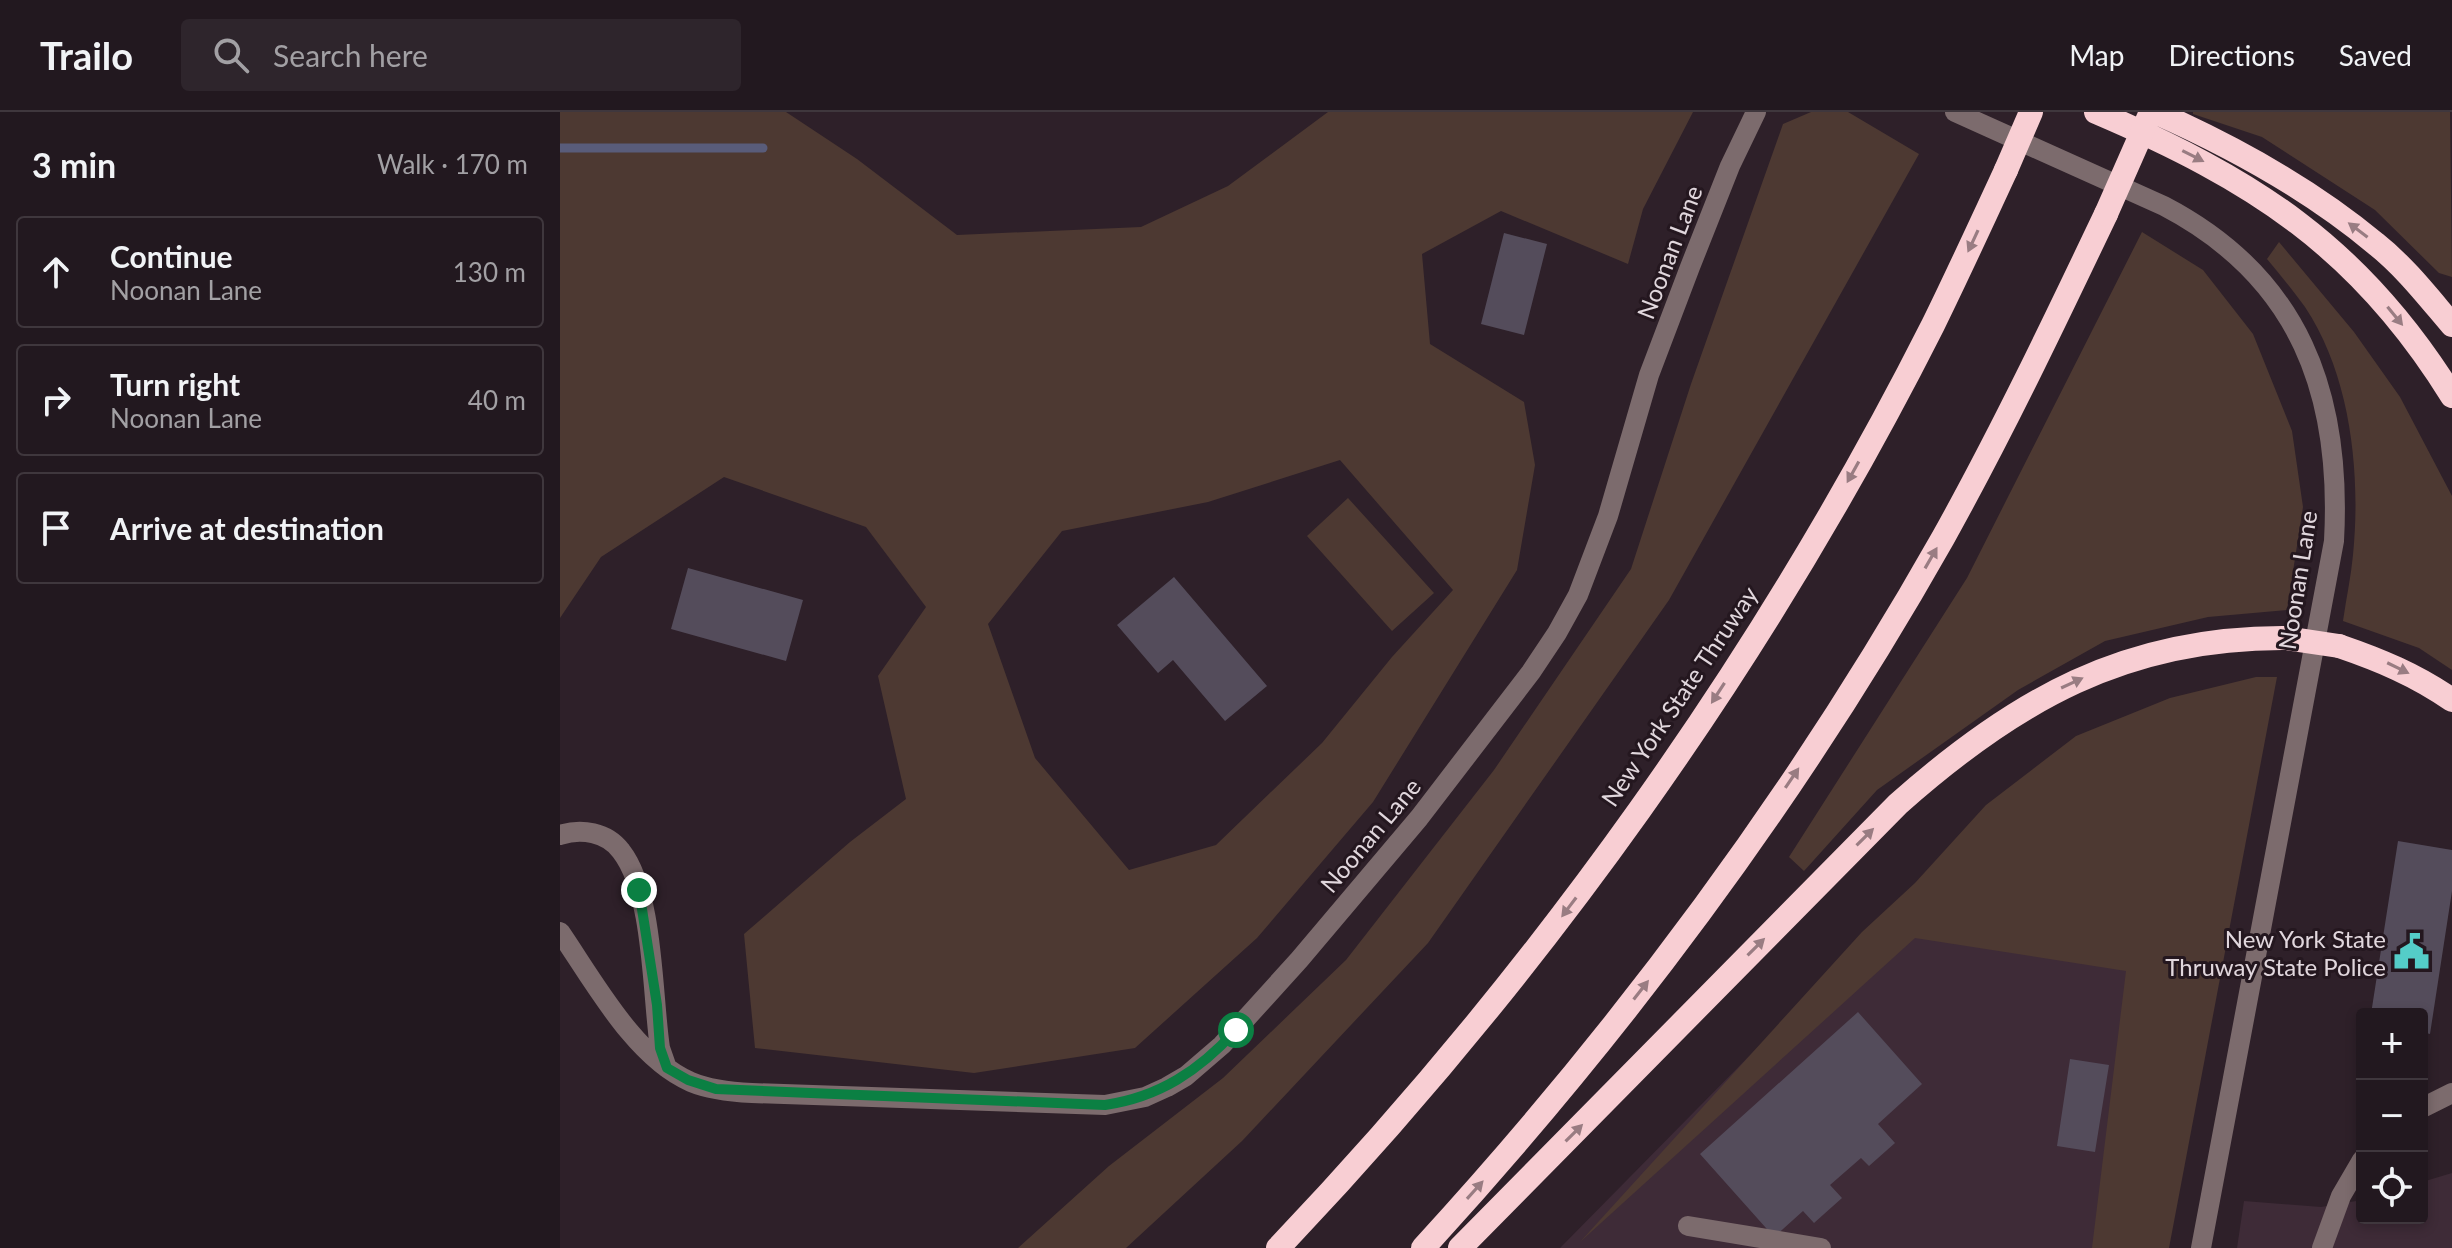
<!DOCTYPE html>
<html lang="en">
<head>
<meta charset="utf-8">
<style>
	body { margin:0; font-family:Lato,sans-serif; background:#2e252c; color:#f1f3f6 }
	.controls { position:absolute; right:24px; bottom:24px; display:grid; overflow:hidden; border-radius:8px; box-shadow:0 4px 12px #0003 }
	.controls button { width:72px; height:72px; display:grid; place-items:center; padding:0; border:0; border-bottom:2px solid #3f373d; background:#22181f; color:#f1f3f6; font:40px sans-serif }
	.stop { position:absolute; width:24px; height:24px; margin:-18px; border:6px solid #0b8043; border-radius:50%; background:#fff }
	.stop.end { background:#0b8043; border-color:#fff; box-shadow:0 2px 8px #0008 }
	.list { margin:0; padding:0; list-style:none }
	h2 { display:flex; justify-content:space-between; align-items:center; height:104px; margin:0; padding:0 32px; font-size:34px }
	h2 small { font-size:26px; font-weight:400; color:#a2a0a4 }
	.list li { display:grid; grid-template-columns:52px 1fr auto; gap:24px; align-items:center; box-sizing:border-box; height:112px; margin:0 16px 16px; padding:0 16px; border:2px solid #3f373d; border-radius:8px }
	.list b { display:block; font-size:30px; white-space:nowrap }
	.list p { margin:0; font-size:26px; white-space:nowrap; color:#a2a0a4 }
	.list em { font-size:26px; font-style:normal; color:#a2a0a4 }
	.icon { flex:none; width:44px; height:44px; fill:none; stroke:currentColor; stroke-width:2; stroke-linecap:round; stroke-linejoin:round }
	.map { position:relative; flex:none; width:1892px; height:1136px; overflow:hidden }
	header { display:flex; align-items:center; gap:48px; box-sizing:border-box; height:112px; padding:0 40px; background:#22181f; border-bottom:2px solid #3f373d }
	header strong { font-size:38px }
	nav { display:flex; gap:44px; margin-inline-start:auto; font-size:28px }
	.search { width:560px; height:72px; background:#2e252c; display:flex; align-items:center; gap:20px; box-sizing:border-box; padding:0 28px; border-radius:8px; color:#a2a0a4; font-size:30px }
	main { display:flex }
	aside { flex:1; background:#22181f }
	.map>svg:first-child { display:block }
</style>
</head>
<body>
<header>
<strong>Trailo</strong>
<div class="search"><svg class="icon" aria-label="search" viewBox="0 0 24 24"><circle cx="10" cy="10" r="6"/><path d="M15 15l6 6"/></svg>Search here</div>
<nav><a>Map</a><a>Directions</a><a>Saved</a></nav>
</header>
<main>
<aside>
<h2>3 min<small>Walk · 170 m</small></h2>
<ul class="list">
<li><svg class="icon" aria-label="ahead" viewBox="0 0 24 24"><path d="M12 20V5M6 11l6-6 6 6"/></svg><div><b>Continue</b><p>Noonan Lane</p></div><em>130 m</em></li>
<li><svg class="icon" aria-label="right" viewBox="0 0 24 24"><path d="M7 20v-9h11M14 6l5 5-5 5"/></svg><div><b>Turn right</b><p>Noonan Lane</p></div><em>40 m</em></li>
<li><svg class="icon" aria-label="arrive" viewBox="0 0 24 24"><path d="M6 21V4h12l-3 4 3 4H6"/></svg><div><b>Arrive at destination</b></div></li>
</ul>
</aside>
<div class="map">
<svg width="1892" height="1136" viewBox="0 0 1892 1136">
	<rect width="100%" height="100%" fill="#2e2029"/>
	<path fill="#3e2b37" d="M 1655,761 L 1596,1136 L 1000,1136 L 1273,859 L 1384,771 Z
		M 1892,1061 L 1892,1136 L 1677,1136 L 1684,1089 L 1761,1095 L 1802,1088 L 1802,1106 L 1862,1106 L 1862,1070 Z"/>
	<path fill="#4d3932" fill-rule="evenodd" d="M 0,0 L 226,0 L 297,47 L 397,123 L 581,115 L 668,74 L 768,0 L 1133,0 L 1083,97 L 1068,152 L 941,99 L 862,142 L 870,232 L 964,290 L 975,353 L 957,458 L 813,690 L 697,826 L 575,936 L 414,961 L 195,936 L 184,822 L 290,730 L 346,687 L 318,564 L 366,495 L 306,415 L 164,365 L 41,445 L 0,506 ZM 780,348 L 893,478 L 832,545 L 762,631 L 656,733 L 569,758 L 475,646 L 428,512 L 502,419 L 648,390 Z
		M 1251,0 L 1288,0 L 1359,42 L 1109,488 L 868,831 L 682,1029 L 566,1136 L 458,1136 L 549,1054 L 663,966 L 786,848 L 934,658 L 1071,457 L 1131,272 L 1223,12 Z
		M 1633,0 L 1890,0 L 1892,165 L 1879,161 L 1815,98 L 1702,25 L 1633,2 Z
		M 1582,120 L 1643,158 L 1693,222 L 1732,319 L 1743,395 L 1727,498 L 1648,505 L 1545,529 L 1458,578 L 1317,678 L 1244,759 L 1229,745 L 1407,466 Z
		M 1719,130 L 1794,220 L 1840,285 L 1892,384 L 1892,558 L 1859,536 L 1783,509 C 1786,487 1791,465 1793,443 C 1801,362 1791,264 1745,195 C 1733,178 1720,163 1707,147 Z
		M 788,386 L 874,481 L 832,519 L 747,424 Z
		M 1696,565 L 1717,565 L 1609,1136 L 1532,1136 L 1566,859 L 1355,826 L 1020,1130 L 1302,820 L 1355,771 L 1426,693 L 1516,624 L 1610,586 Z"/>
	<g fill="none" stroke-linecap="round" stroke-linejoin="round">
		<path stroke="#595c7a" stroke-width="9" d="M 0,36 L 203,36"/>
	</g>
	<path fill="#544c5b" d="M 944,121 L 987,132 L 964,223 L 921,212 Z
		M 128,456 L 243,488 L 226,549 L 111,517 Z
		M 614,465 L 707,574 L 665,609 L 613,548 L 598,561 L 557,513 Z
		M 1838,729 L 1892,738 L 1892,779 L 1870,922 L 1862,920 L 1862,902 L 1811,902 Z
		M 1298,900 L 1362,972 L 1318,1012 L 1335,1031 L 1309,1054 L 1301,1046 L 1270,1073 L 1282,1086 L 1254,1111 L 1243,1099 L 1214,1125 L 1140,1042 Z
		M 1510,947 L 1549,953 L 1535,1040 L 1497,1034 Z"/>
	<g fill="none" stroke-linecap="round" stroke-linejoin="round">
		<path stroke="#7c6b6d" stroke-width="20" d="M 1395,0 L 1604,94 C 1740,165 1782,282 1774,429 L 1641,1136
			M 0,723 C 21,716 47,720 61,739 C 94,781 92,883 100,936 L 107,956
			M 0,820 C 33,868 75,946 131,970 C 150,978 171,980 192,981 L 545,993 L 585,985 L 607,975 L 626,964 L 662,933 L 739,848 L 859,706 L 971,560 L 997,521 L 1018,483 L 1048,404 L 1089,263 L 1130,155 L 1170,54 L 1196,0
			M 1862,996 L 1892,981
			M 1128,1114 L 1261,1136
			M 1762,1136 L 1781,1084 L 1802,1048"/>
		<path stroke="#f8ced3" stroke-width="24" d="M 1536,0 C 1693,67 1800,135 1892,284
			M 1595,0 C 1674,35 1749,76 1816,132 C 1845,155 1868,185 1892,213
			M 1779,534 C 1820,548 1856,563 1892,588
			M 718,1136 C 978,863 1203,550 1373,213 C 1398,162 1422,110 1446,58
			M 863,1136 C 1061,920 1239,681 1383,426 C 1442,320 1494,211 1546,102
			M 900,1136 L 1338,692 C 1455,588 1566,525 1726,526"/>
		<path stroke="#f8ced3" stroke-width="24" d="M 1446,58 L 1471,0
			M 1546,102 L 1591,0
			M 1726,526 L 1779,534"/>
	</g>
	<defs><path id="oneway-solid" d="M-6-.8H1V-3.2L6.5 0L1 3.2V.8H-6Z" transform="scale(2)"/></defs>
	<g fill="#997c82">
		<use href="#oneway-solid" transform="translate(1633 44) rotate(27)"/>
		<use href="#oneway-solid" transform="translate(1798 118) rotate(-143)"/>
		<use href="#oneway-solid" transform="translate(1413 129) rotate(115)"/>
		<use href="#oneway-solid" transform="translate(1835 204) rotate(51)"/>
		<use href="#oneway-solid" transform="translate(1293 360) rotate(119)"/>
		<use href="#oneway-solid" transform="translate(1371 446) rotate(-60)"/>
		<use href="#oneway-solid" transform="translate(1838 556) rotate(26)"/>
		<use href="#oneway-solid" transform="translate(1512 571) rotate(-25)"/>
		<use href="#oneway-solid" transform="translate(1158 581) rotate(123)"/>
		<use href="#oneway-solid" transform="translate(1232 666) rotate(-56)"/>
		<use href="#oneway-solid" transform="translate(1305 725) rotate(-45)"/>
		<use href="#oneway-solid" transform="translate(1009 795) rotate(127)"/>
		<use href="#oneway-solid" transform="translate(1196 835) rotate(-45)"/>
		<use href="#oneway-solid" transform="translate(1081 878) rotate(-52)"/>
		<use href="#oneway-solid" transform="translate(1014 1021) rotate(-45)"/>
		<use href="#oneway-solid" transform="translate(915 1078) rotate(-48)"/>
	</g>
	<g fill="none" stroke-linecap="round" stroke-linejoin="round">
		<path stroke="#0b8043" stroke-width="10" d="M 79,778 L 97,893 L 100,936 L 107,956 L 128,968 L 156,977 L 545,993 C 599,985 639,959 676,918"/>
	</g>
	<defs>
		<symbol id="civic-bare" viewBox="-9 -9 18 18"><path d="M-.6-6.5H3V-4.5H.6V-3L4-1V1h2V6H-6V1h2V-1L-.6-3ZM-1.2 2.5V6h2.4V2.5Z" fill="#54cdc8" stroke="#24171f" stroke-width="2.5" paint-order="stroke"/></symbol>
	</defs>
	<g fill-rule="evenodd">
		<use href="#civic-bare" x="1826" y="814" width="51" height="51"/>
	</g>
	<g text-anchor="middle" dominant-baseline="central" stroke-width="6" stroke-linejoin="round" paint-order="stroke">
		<g font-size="24" fill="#e1d7dd" stroke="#24171f">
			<text transform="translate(1109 140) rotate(-69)">Noonan Lane</text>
			<text transform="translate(1737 468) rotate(-81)">Noonan Lane</text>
			<text transform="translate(1119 584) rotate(-56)">New York State Thruway</text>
			<text transform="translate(810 723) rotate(-50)">Noonan Lane</text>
		</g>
		<g font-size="24" fill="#e1d7dd" stroke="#24171f" text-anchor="end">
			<text x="1826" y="826">New York State<tspan x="1826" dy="28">Thruway State Police</tspan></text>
		</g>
	</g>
</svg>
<div class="controls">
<button>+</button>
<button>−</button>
<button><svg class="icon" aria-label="locate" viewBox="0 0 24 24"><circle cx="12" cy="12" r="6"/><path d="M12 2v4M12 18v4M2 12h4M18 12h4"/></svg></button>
</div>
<div class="stop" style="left:676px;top:918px"></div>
<div class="stop end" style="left:79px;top:778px"></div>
</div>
</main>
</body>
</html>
